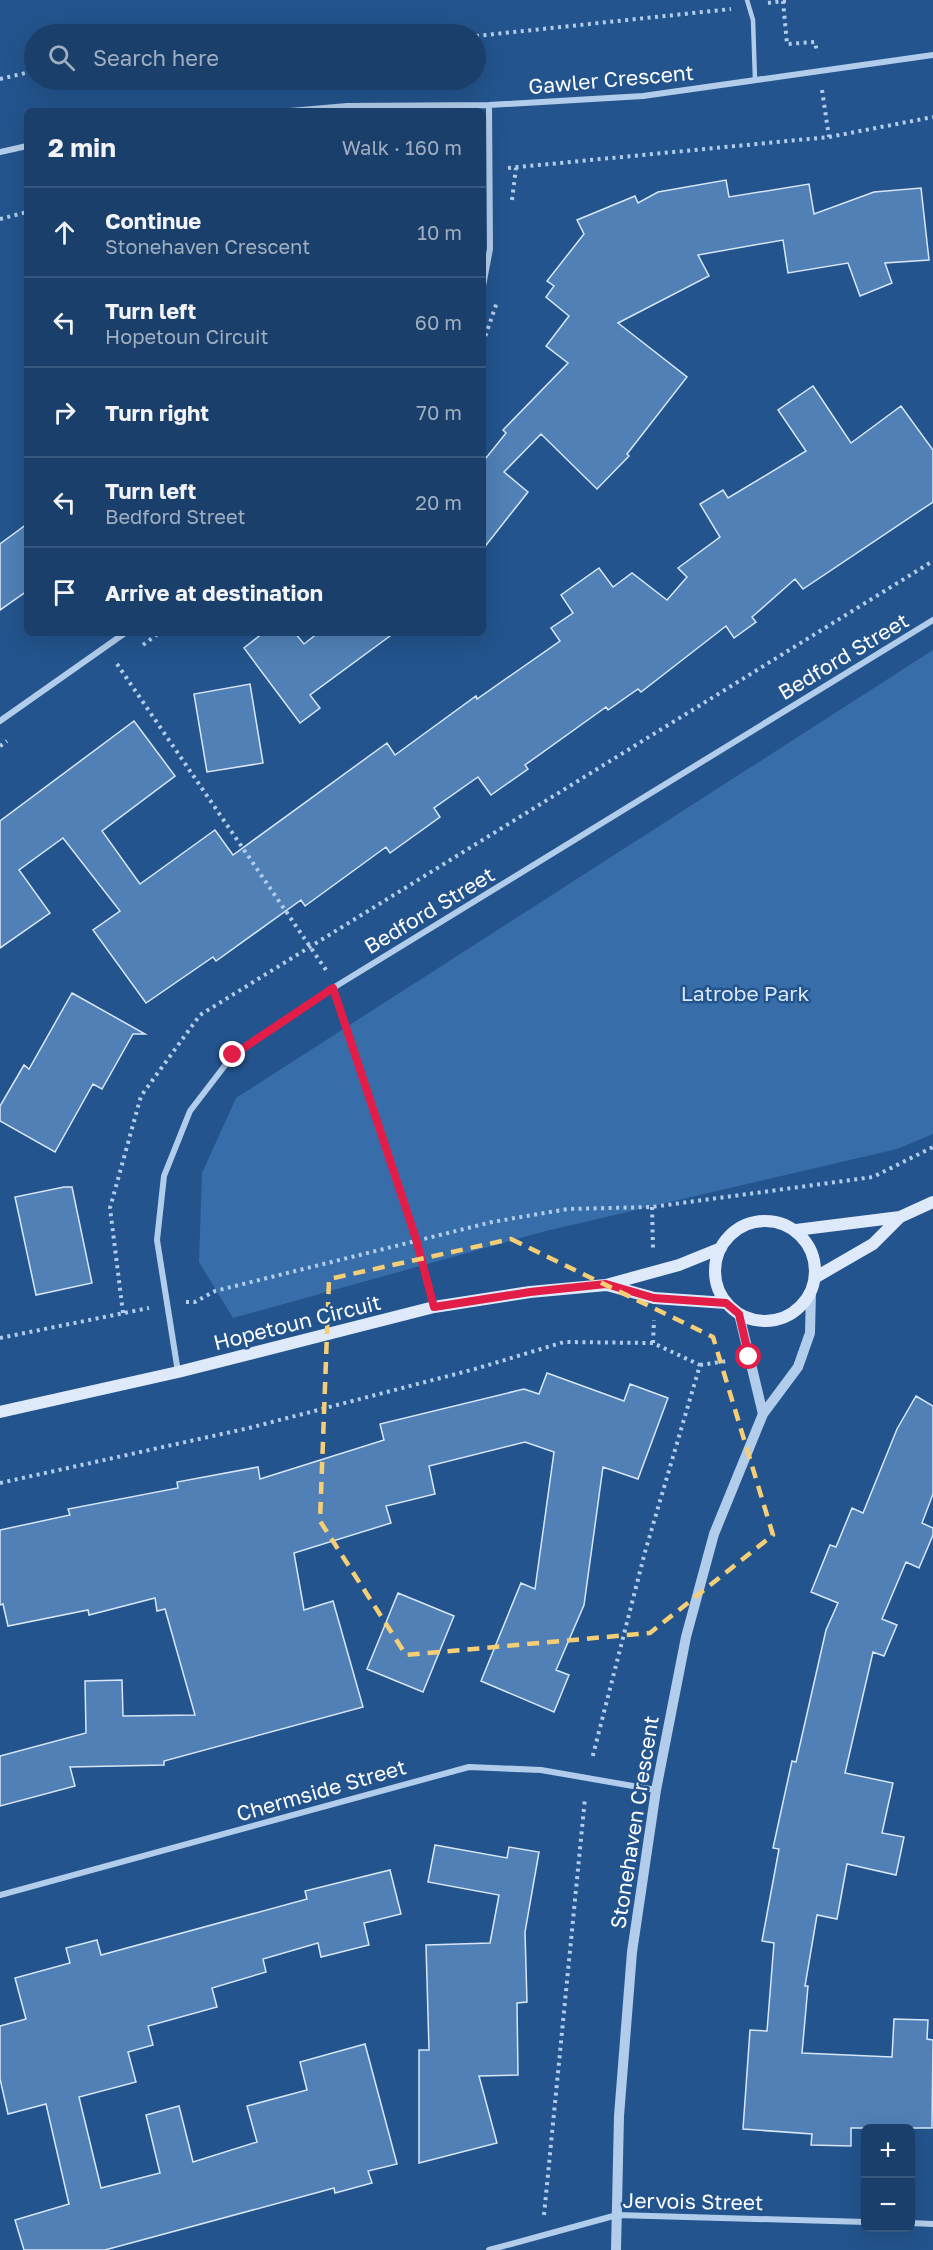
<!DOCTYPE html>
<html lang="en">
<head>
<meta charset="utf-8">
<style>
	body { margin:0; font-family:"Golos Text",sans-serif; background:#274a72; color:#f1f3f6 }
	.controls { position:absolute; right:18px; bottom:18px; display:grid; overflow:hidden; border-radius:9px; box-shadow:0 6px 24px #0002 }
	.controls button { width:54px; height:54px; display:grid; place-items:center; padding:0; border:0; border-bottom:2px solid #38587e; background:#1a3f6a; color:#f1f3f6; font:30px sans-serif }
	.stop { position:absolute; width:18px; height:18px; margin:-14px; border:4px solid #e11d48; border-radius:50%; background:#fff }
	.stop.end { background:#e11d48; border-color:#fff; box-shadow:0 2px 6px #0008 }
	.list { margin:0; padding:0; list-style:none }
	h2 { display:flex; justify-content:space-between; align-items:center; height:78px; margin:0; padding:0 24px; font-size:26px }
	h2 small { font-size:20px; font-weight:400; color:#9fafc1 }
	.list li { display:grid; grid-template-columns:39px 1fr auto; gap:18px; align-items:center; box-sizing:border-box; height:90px; padding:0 24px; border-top:2px solid #38587e }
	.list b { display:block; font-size:22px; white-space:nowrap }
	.list p { margin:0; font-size:20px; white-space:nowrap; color:#9fafc1 }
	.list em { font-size:20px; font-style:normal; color:#9fafc1 }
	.icon { flex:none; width:33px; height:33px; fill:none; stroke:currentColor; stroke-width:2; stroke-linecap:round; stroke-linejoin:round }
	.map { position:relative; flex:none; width:933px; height:2250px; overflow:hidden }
	.search { position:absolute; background:#1a3f6a; box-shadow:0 6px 24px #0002; left:24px; top:24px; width:462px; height:66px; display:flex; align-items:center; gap:15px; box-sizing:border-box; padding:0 21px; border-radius:33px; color:#9fafc1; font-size:22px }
	.panel { position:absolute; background:#1a3f6a; box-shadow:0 6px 24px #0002; left:24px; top:108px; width:462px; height:528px; border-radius:9px }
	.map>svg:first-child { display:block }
</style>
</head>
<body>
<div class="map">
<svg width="933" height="2250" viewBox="0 0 933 2250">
	<rect width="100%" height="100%" fill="#23548d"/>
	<path fill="#376eaa" d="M 933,650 L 933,1134 L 897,1149 L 546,1231 L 233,1318 L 199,1262 L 202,1173 L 236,1098 Z"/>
	<path fill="#5080b6" stroke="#d7e7f8" stroke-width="1.5" d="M 726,180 L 729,197 L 809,184 L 814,214 L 874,192 L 921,188 L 929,260 L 885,263 L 892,283 L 860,296 L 848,263 L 788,273 L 783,240 L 698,255 L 709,276 L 618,323 L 687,377 L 627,454 L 629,456 L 597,489 L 541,434 L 504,472 L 528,492 L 483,549 L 483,456 L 486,458 L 506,433 L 503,430 L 568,363 L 546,346 L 569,316 L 546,297 L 554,286 L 547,281 L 584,234 L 577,220 L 635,196 L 638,203 L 658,192 Z
		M 813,386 L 851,443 L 901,406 L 933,450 L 933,502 L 803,589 L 795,579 L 752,617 L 756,622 L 734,638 L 726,626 L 641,692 L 638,689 L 608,710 L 606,707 L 525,765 L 528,769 L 491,795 L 478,777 L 434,808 L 440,817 L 390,853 L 386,847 L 305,906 L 301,900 L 216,961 L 213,957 L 146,1003 L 93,930 L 120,911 L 63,838 L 19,870 L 50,913 L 0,948 L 0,821 L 134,721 L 175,776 L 102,831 L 140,884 L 215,830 L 233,855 L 387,743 L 395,755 L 476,696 L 477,699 L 560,641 L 551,628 L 573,613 L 561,595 L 599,568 L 613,587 L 632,573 L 667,600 L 687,577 L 678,568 L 720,537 L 700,504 L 723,490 L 728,498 L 806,451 L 778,410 Z
		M 27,524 L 27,591 L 0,610 L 0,544 Z
		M 263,633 L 295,633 L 304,644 L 318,633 L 394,633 L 310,695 L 320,708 L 300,723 L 244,648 Z
		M 250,684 L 263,763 L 207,772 L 194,694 Z
		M 72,993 L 145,1034 L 133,1034 L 102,1089 L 93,1084 L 55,1152 L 0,1121 L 0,1106 L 24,1065 L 29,1069 Z
		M 64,1187 L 72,1187 L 92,1283 L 36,1295 L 15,1197 Z
		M 547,1373 L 624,1401 L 630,1384 L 668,1398 L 638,1479 L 603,1467 L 584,1605 L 556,1670 L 569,1675 L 554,1712 L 481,1681 L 521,1583 L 535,1589 L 554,1452 L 525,1442 L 429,1466 L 435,1494 L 386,1506 L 391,1523 L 294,1553 L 304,1610 L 333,1601 L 363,1707 L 164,1761 L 164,1765 L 70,1767 L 75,1786 L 0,1806 L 0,1756 L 86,1733 L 85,1681 L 122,1680 L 123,1716 L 195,1715 L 165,1609 L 157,1611 L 155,1598 L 89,1615 L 88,1610 L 8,1626 L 3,1604 L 0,1605 L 0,1530 L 70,1515 L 68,1509 L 178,1488 L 177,1482 L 258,1467 L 260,1479 L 384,1440 L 380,1424 L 524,1389 L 539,1394 Z
		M 916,1396 L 933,1406 L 933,1494 L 922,1523 L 933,1528 L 933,1535 L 919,1568 L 906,1562 L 882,1619 L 897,1625 L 884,1656 L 873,1652 L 845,1773 L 893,1783 L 882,1833 L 904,1837 L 896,1875 L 847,1864 L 837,1919 L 817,1915 L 805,1986 L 808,1986 L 802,2053 L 892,2057 L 894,2019 L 928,2020 L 927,2039 L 933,2040 L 932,2128 L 851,2128 L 851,2146 L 811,2145 L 812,2134 L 743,2129 L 750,2030 L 767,2031 L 774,1943 L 762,1941 L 779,1849 L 773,1848 L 792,1761 L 796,1762 L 826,1630 L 838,1603 L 811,1592 L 830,1545 L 836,1547 L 852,1508 L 863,1513 L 897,1429 Z
		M 398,1593 L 454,1616 L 423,1692 L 367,1669 Z
		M 435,1845 L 507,1858 L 509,1847 L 539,1852 L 525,1932 L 527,2002 L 517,2003 L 518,2075 L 479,2076 L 497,2143 L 419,2163 L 419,2050 L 429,2050 L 426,1945 L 490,1943 L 499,1895 L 428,1882 Z
		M 390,1870 L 401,1914 L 364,1923 L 369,1945 L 321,1957 L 318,1943 L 263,1959 L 266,1972 L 212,1988 L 217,2007 L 148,2026 L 153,2045 L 128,2052 L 136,2082 L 79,2097 L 101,2188 L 160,2173 L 146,2115 L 179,2106 L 193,2162 L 257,2142 L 247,2106 L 307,2090 L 300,2062 L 365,2044 L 397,2164 L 368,2171 L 372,2183 L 335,2193 L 334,2188 L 105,2250 L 24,2250 L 15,2220 L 69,2204 L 46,2104 L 8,2114 L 0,2079 L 0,2026 L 26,2019 L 15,1978 L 70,1963 L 66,1948 L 97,1940 L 101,1955 L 307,1899 L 305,1891 Z"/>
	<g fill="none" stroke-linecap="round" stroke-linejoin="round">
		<path stroke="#b2cdeb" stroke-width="4" stroke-dasharray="3 4.5" stroke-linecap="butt" d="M 783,1 L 789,0
			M 768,3 L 783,1 L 787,44 L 815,42 L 817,53
			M 476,36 L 731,9
			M 0,79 L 34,71
			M 822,90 L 829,137
			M 508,168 L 829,137 L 933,117
			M 512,200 L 516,168
			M 0,219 L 27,212
			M 483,343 L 497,302
			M 143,645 L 159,633
			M 117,664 L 326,970
			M 0,746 L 7,741
			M 339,1008 L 416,1239 L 428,1286
			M 652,1207 L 653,1249
			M 186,1302 L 195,1302 L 215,1291 L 492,1222 L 568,1209 L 652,1207 L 873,1177 L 933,1147
			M 123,1313 L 110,1208 L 141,1096 L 200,1015 L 933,561
			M 0,1338 L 149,1308
			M 653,1343 L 654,1320
			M 700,1365 L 727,1361
			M 0,1483 L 249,1428 L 475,1369 L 564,1342 L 653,1343 L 700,1365 L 645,1552 L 592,1759
			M 544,2215 L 585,1798"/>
		<path stroke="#b2cdeb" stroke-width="4.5" d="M 747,0 L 753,20 L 755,80"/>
		<path stroke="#b2cdeb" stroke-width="6" d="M 290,111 L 347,106 L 489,105 L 643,96 L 933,55
			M 0,152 L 27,146
			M 483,286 L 490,249 L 489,105
			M 0,721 L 125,633
			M 178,1372 L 157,1240 L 164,1176 L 190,1111 L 233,1055 L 333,988 L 933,620
			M 0,1895 L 469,1767 L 541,1770 L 656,1790
			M 910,2223 L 933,2224
			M 489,2250 L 617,2215 L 866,2222"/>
		<path stroke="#b2cdeb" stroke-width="10" d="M 739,1314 L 763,1414
			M 616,2250 L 619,2116 L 632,1952 L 656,1790 L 686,1637 L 714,1534 L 763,1414 L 798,1367 L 810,1333 L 811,1292"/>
		<path stroke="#deeaf9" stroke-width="12" d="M715 1271a50 50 0 1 1 100 0a50 50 0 1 1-100 0Z
			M 796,1230 L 900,1217 L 933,1202
			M 816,1277 L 873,1244 L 900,1217
			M 607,1285 L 654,1298 L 726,1303
			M 0,1412 L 178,1372 L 434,1307 L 530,1292 L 606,1285 L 679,1265 L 721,1248"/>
	</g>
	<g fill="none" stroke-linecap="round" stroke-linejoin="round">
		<path stroke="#e11d48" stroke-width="8" d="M 233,1055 L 333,988 L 416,1239 L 434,1307 L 530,1292 L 606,1284 L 654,1298 L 726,1303 L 739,1314 L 749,1357"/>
	</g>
	<path fill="none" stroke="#f6ce75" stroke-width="4.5" stroke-dasharray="12 8" stroke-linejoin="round" d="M 511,1239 L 713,1337 L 773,1535 L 650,1633 L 406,1655 L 320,1521 L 329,1279 Z"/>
	<g text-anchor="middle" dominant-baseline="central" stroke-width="5" stroke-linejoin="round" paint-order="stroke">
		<g font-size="21" fill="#fff" stroke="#23548d">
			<text transform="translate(611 79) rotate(-5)">Gawler Crescent</text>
			<text transform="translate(843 656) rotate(-31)">Bedford Street</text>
			<text transform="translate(429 910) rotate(-31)">Bedford Street</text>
			<text transform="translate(297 1322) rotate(-14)">Hopetoun Circuit</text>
			<text transform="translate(321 1790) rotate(-16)">Chermside Street</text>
			<text transform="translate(634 1822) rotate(-81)">Stonehaven Crescent</text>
			<text transform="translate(693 2201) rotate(1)">Jervois Street</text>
		</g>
		<g font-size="21" fill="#d7e7f8" stroke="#23548d">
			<text x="745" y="993">Latrobe Park</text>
		</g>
	</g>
</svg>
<div class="controls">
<button>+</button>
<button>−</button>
</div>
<div class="stop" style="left:749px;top:1357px"></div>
<div class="stop end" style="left:233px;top:1055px"></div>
<div class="search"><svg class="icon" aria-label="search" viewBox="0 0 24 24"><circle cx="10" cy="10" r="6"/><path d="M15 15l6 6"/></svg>Search here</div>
<section class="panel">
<h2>2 min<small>Walk · 160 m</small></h2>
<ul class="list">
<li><svg class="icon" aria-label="ahead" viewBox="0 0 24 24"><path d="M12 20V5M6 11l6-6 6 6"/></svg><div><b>Continue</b><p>Stonehaven Crescent</p></div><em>10 m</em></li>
<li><svg class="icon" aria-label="left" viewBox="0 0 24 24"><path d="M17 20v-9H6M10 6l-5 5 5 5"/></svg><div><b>Turn left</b><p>Hopetoun Circuit</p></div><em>60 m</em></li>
<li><svg class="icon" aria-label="right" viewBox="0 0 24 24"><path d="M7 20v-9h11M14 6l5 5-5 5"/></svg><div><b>Turn right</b></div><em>70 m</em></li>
<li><svg class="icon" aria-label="left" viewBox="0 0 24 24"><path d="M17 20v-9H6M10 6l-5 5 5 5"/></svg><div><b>Turn left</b><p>Bedford Street</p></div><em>20 m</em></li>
<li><svg class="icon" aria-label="arrive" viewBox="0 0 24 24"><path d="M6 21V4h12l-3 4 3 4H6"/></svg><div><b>Arrive at destination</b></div></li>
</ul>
</section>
</div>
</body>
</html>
